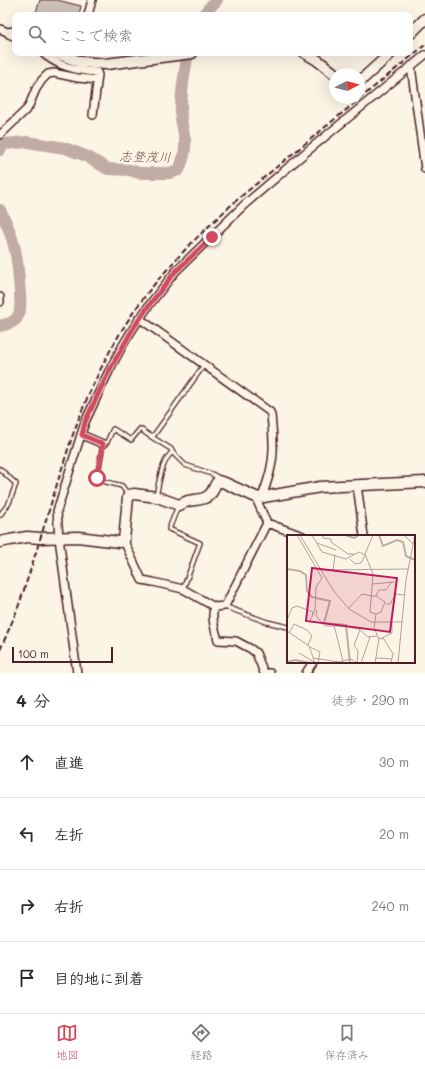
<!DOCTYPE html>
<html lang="ja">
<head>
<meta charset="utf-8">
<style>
	body { margin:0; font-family:Mali,"Klee One",sans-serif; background:#f7f7f7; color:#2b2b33 }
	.compass { position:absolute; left:329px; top:68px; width:36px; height:36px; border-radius:50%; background:#fff; box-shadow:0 4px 16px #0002; rotate:83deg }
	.scale { position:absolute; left:12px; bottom:10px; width:101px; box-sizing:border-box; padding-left:4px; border:2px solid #4a1f2b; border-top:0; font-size:11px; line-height:14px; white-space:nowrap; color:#4a1f2b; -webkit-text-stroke:3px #fcf5e5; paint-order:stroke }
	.stop { position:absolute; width:12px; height:12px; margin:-9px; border:3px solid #d1495b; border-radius:50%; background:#fff }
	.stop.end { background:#d1495b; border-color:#fff; box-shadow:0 1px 4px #0008 }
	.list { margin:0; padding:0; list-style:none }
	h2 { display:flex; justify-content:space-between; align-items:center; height:52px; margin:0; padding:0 16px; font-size:17px }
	h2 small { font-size:13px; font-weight:400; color:#7c7c81 }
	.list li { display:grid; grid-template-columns:26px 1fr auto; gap:12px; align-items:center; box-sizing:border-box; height:72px; padding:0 16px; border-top:1px solid #e1e1e2 }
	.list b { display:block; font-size:15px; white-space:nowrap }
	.list em { font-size:13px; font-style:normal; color:#7c7c81 }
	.icon { flex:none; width:22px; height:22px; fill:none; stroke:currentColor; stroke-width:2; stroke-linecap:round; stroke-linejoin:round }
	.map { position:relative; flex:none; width:425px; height:673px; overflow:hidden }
	.search { position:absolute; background:#fff; box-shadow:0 4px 16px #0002; left:12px; right:12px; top:12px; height:44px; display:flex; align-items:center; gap:10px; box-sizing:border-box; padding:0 14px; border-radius:8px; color:#7c7c81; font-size:15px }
	.sheet { height:340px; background:#fff }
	nav { display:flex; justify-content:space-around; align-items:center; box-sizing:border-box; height:56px; border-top:1px solid #e1e1e2; background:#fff; font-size:11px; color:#7c7c81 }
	nav a { display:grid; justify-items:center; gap:2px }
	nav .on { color:#d1495b }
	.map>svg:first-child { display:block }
</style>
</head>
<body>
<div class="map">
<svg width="425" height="673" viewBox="0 0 425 673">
	<rect width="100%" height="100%" fill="#fcf5e5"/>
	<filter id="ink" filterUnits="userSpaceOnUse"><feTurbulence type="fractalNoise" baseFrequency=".025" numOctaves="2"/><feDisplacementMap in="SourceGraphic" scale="8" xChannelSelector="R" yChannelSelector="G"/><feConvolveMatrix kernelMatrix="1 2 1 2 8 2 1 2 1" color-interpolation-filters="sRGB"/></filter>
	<g filter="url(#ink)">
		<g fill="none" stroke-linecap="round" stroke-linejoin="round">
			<path stroke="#c0aca5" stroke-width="12" d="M 204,15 L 208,9 L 217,0
				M 0,150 L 4,144 L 27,142 L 65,148 L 86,156 L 108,169 L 130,170 L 139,173 L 169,173 L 179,170 C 183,161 186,151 185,140 C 184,133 182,126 181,118 C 180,97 184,74 188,53
				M 0,210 C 16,240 18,261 20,294 C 20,300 22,310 18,316 C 15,323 7,324 0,326"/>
		</g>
		<path fill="#cfc0b7" stroke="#4a1f2b" d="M 40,0 L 57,0 L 81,6 L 79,15 L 35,15 Z"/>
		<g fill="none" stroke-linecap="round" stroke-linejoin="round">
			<defs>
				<path id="lane" d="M 204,365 L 154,435 L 150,436 L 171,449 L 173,453 L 185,465 L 212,474 L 217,477 L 218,480
					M 0,469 L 16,484 L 9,503 L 0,515
					M 128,495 L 122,486 L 103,481 L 97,478 L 103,444 L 107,442 L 113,429 L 131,440 L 140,429 L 150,436
					M 156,495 C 160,480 161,463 172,452
					M 178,506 L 169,529 L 200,543 L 189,573 L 183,589
					M 225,606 L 226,607 L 267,622 L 288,627"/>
				<path id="street" d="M 88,15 L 92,0
					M 0,29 L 10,33 L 13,31
					M 43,53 C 57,66 79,71 97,72 L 98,75 L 93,115
					M 411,66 L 425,169
					M 0,135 L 28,108 L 36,89 L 42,80 L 48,74 L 54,73 L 78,78 L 97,80
					M 0,297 L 0,302
					M 139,318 L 270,412 L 271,415 C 272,425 273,435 273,444 C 274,463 268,480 262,497
					M 82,435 L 103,444
					M 357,485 L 364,536
					M 267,523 L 303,536
					M 124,541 L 142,580 L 153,582 L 183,589 L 211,605 L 214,607 L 225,606 L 267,523 L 258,503 L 258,498
					M 214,607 C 211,618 215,629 218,640 L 236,641 L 251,649 L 256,653 L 264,673 L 270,673
					M 77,673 L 59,538 L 57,511 L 85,422 L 109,371 L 123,345 L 134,327 L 150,304 L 175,272 L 244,205 L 305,153 L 425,55
					M 306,673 L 313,662"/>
				<path id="secondary" d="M 10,33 L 15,35
					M 410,34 L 425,19
					M 56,53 L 81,62 L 106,64 L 192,53
					M 305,53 L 317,60 L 335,74
					M 359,82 L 391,53
					M 0,542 L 10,540 L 27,537 L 40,538 L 78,537 L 119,542 L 124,541 L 128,497 L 129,495 L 134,494 L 157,497 L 179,505 C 182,504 185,502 188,501 C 197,499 205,501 212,492 C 214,488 215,484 218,481 L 225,483 L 258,498 L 320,487 L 425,482"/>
			</defs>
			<use href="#lane" stroke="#4a1f2b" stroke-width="6"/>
			<use href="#street" stroke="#4a1f2b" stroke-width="10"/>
			<use href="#secondary" stroke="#4a1f2b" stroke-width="13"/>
			<use href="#lane" stroke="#fcf5e5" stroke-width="3.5"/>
			<use href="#street" stroke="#fcf5e5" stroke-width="7"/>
			<use href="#secondary" stroke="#fcf5e5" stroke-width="10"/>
			<path stroke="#4a1f2b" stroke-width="2" stroke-dasharray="6 3" stroke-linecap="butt" d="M 0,650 C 7,634 14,618 20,602 C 33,563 45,523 57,484 C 66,456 74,428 86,401 C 103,361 125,320 153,286 C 179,254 208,226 239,198 L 425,45"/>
		</g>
	</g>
	<g fill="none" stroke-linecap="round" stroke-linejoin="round" filter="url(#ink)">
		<path stroke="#d1495b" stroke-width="5" d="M 97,478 L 103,444 L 82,435 L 85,422 L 109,371 L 134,327 L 150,304 L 175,272 L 212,237"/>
	</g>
	<g text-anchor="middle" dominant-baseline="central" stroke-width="4" stroke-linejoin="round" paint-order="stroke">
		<g font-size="13" font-style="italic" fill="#6d4950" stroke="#fcf5e5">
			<text transform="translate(145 156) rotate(1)">志登茂川</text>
		</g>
	</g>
	<g transform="translate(287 535)">
		<rect width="128" height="128" fill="#fcf5e5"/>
		<path fill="none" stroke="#c0aca5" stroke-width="2" d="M 58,0 L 67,3 L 72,0M 92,0 L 96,11 L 110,5 L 116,7 L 119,21 L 128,25M 0,34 L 13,36 L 19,40 L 20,56 L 25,62 L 43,66 L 37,88 L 59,90 L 63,128M 0,127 L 8,125 L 24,128"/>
		<path fill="none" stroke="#b59f9b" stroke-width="1" d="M 10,0 L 35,43 L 29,52 L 28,75 L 23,86M 13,0 L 46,55 L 62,74 L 84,87 L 115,87M 25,0 L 35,17 L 59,24 L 72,17 L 78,20 L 74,28 L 68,29 L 63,24M 36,0 L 36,3 L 44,4 L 44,7 L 61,19 L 67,19M 86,0 L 78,19 L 86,39 L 83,77 L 89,79 L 87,93 L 92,104 L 88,128M 117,0 L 126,9M 30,8 L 49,15M 33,35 L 121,34M 46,35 L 48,20M 85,49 L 108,47M 85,61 L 89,61 L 98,67 L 94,77 L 89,79M 89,61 L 92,55 L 99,55 L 104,48M 99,69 L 103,69 L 109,59 L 117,60M 61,74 L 75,59 L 85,61M 30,75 L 29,81 L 38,91 L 57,91 L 72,94 L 81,102 L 90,101M 0,85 L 5,73 L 10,71 L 26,77 L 25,80M 47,90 L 56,126M 0,96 L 22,111 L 28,128M 2,98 L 7,89 L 20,95 L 25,101 L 21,110M 91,103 L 97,104 L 106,119 L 104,128M 95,103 L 105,98 L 105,87M 23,112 L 33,117 L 31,128M 12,118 L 27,127M 26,123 L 52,127 L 64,124 L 70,128M 89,123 L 105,124M 70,128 L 71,116 L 67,110 L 73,95M 74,128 L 83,102M 111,128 L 119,45 L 128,0"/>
		<path fill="#c2185b" fill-opacity="0.15" stroke="#c2185b" stroke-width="2" d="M 25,33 L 110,43 L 103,97 L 19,86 Z"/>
		<rect width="128" height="128" fill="none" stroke="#4a1f2b" stroke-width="2"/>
	</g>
</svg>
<svg class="compass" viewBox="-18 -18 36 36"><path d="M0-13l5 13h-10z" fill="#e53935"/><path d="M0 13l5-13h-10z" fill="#7c7c81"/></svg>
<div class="scale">100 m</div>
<div class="stop" style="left:97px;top:478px"></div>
<div class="stop end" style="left:212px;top:237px"></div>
<div class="search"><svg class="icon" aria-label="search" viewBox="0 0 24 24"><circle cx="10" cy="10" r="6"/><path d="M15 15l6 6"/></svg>ここで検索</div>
</div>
<section class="sheet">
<h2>4 分<small>徒歩 · 290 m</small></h2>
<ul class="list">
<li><svg class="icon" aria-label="ahead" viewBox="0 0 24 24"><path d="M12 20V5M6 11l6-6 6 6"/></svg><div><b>直進</b></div><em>30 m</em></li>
<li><svg class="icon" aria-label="left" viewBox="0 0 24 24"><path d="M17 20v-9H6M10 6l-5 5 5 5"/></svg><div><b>左折</b></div><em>20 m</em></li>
<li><svg class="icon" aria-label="right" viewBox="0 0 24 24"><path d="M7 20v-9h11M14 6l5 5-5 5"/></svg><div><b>右折</b></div><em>240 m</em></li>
<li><svg class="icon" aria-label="arrive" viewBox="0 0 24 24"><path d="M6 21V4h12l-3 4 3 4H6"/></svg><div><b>目的地に到着</b></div></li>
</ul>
</section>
<nav>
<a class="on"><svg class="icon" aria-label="map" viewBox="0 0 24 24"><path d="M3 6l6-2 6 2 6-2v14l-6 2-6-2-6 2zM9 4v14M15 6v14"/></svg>地図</a>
<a><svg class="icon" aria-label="directions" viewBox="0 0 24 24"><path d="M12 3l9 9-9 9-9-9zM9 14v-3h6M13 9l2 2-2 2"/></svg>経路</a>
<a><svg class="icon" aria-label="saved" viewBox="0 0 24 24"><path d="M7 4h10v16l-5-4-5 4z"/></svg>保存済み</a>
</nav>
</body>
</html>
